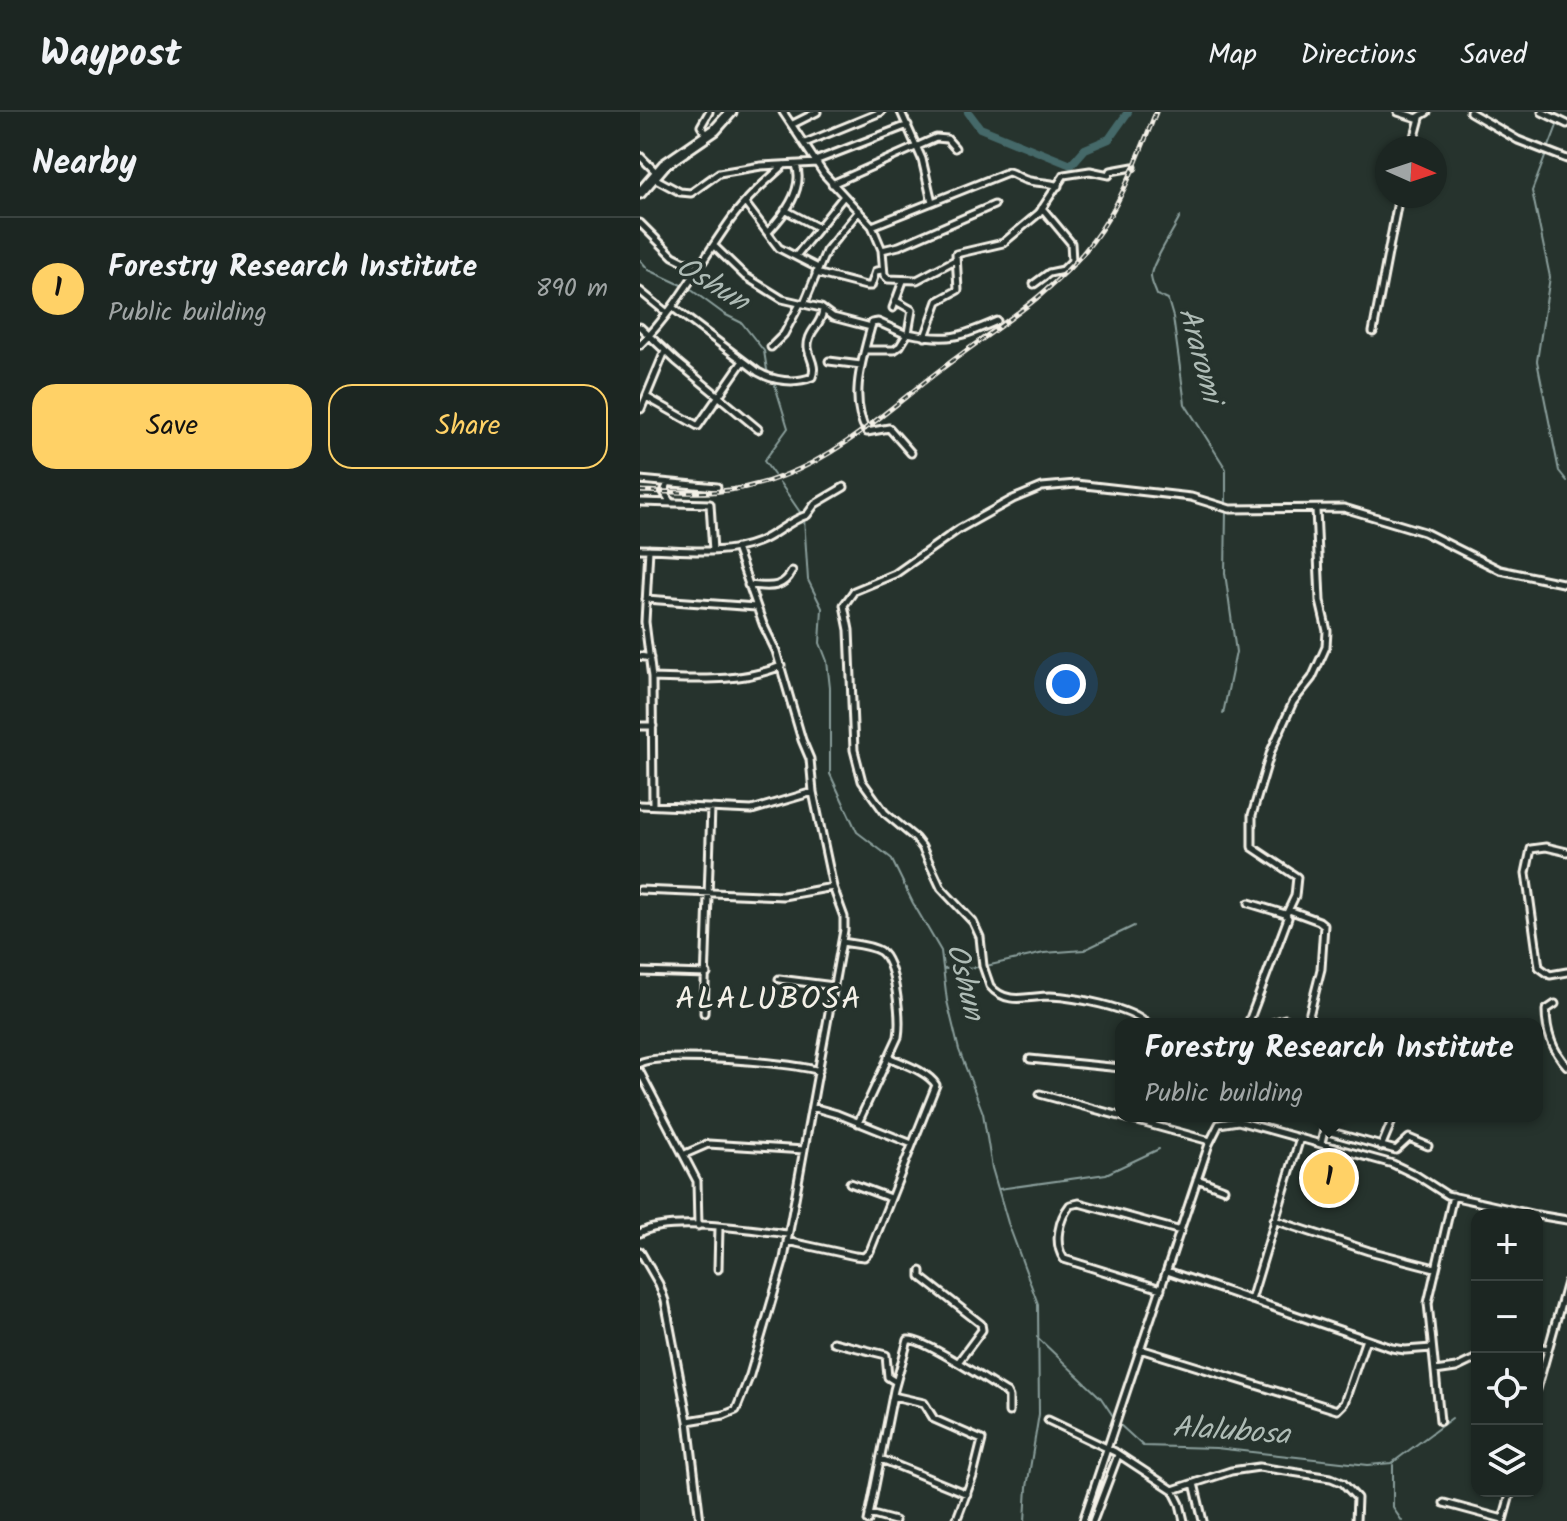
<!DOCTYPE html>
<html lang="en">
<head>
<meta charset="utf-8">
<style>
	body { margin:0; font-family:Kalam,sans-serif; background:#252e2a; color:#f1f3f6 }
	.controls { position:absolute; right:24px; bottom:24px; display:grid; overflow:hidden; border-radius:16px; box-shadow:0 2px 6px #0004 }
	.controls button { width:72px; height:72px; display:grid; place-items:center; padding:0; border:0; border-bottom:2px solid #3a4340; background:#1c2622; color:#f1f3f6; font:40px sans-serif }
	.compass { position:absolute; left:735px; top:24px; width:72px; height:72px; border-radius:50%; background:#1c2622; box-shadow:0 2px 6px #0004; rotate:93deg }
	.you { position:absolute; left:426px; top:572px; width:28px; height:28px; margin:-20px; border:6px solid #fff; border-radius:50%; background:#1a73e8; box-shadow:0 0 0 12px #1a73e833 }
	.badge { display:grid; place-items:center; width:52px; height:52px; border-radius:50%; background:#ffd166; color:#111; font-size:26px; font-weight:700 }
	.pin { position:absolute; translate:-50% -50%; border:4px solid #fff; box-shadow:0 2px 8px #0006 }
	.popup { position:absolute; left:475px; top:906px; width:428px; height:104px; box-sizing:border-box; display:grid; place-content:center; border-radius:16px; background:#1c2622; filter:drop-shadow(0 2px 6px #0005); font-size:26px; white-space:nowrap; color:#a0a5a5 }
	.popup b { font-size:30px; color:#f1f3f6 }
	.popup::after { content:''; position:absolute; left:50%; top:100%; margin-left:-16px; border:16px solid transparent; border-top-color:#1c2622 }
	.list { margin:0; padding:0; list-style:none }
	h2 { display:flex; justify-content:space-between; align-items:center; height:104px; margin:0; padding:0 32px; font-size:34px }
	h2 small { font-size:26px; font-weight:400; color:#a0a5a5 }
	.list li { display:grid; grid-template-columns:52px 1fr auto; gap:24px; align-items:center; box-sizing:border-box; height:144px; padding:0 32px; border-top:2px solid #3a4340 }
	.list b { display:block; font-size:30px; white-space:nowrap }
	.list p { margin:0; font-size:26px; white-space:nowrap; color:#a0a5a5 }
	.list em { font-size:26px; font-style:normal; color:#a0a5a5 }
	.actions { display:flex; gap:16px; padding:24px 32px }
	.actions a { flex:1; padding:18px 0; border:2px solid #ffd166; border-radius:24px; text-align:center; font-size:28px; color:#ffd166 }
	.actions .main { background:#ffd166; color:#111 }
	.icon { flex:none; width:44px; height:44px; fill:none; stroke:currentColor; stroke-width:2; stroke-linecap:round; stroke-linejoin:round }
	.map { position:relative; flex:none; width:927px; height:1409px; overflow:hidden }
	header { display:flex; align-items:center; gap:48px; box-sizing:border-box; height:112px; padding:0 40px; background:#1c2622; border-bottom:2px solid #3a4340 }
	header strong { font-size:38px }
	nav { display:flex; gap:44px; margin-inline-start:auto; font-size:28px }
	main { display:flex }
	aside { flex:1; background:#1c2622 }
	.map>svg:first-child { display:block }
</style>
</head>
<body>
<header>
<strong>Waypost</strong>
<nav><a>Map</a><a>Directions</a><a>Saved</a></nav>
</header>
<main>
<aside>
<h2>Nearby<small></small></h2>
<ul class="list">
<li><span class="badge">1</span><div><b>Forestry Research Institute</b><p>Public building</p></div><em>890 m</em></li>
</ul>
<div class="actions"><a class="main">Save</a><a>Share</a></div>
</aside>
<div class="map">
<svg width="927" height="1409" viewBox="0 0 927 1409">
	<rect width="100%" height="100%" fill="#26332d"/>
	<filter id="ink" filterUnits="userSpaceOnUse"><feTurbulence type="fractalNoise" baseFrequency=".0125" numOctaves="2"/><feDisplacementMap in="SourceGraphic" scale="16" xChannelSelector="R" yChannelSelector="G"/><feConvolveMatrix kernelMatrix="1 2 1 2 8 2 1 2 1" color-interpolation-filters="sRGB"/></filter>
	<g filter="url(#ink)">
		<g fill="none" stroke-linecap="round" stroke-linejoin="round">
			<path stroke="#8b9f9c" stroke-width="2" d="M 918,11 L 892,79 L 910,165 L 897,249 L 919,359 L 927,369
				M 540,105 C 534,118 510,154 511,164 C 511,170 515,177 517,183 L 528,188 L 533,205 L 545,292 L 586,357 L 586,392
				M 0,148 L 9,158 L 50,177 L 84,202 L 102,211 L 124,239 L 127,258 L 131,264
				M 134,363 L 124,349 L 148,316 L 134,270
				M 140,371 L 164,406 L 168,468 L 182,496 L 180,531 L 187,549 L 190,576 L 190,662 L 217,720 L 251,746 L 273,791 L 301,839 L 307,889 L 319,938 L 343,1001 L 352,1056 L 368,1111 L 398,1192 L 399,1302 L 387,1375 L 385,1409
				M 583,602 L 596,540 L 585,461 L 586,399
				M 346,854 L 404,841 L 444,838 L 494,814
				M 303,857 L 340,855
				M 359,1077 L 466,1062 L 519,1037
				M 397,1225 L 461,1286 L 475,1307
				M 479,1312 L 503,1334 L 576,1336 L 728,1353 L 752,1351 L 812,1306
				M 753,1353 L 753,1396 L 762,1409"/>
			<path stroke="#456969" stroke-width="8" d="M 328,0 L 340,16 L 431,53 L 445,37 L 469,27 L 488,0"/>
			<defs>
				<path id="minor" d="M 143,0 L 184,62 L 232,114 L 242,138 L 244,163 L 248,167 L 277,168 L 315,148
					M 261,0 L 282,47 L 292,90
					M 758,0 L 777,6 L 787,0
					M 830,0 L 878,28 L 927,47
					M 902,0 L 927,12
					M 153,12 L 177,0
					M 67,23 L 61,14 L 69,0
					M 165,31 L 241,0
					M 772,36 L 780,6
					M 0,44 L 16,60
					M 175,49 L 268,13
					M 14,66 L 40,80 L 51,81 L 79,61 L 121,54 L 178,51
					M 192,72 L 296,26 L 307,27 L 315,36
					M 105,91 L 139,136 L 178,156
					M 145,98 L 177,115
					M 0,111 L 33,144 L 59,157
					M 232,114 L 368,60 C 373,61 377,64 381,66 C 391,72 407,69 418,74
					M 128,120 C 144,103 165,77 156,53
					M 74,134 L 105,164 L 142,187 L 181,196 L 193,205 L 231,215
					M 242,138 L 259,134 L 354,93
					M 156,144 L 204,84
					M 176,161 L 226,174 L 231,174 L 236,159 L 242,158
					M 394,172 L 409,161 L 423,158 L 432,149 L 431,131 L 402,96
					M 0,179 L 27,201
					M 164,192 L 186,139 L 219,99
					M 32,195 L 118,260 C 133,269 155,272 172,265 C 178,250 164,242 169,227 C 172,216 181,213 183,198
					M 253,196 L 263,169
					M 0,215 L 36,249 L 118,317
					M 733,220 L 759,84
					M 268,221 C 308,230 320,225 357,209
					M 267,223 L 238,210 L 232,211 C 223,245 208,287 227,320 L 249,316 L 271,341
					M 285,225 L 298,189 L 318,178 L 316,142 L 363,131 L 399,101 L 424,63 L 450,59 L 469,63 L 471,59 L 493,55
					M 0,233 C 37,196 61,149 92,106 C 107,86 125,70 144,53
					M 131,235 L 144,222 L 160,192
					M 225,238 L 254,238 L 260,234 L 268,221 L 272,198 L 256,189
					M 189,249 L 221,253
					M 8,286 L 58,314 L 103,249
					M 1,297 L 25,239
					M 0,368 L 77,375
					M 28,371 L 24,380 L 31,391
					M 0,390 L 70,392 L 73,439
					M 0,437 C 39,437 81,445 118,430 C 136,423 150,408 167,403 L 175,392 L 204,375
					M 9,437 L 5,510 L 12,566 L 13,693
					M 108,473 C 127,474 142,479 152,459
					M 6,487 L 116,495
					M 0,544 L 10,546
					M 12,566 C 55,567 101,571 141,554
					M 0,614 L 13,614
					M 0,693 L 112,698 L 173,680
					M 927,740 L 906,735 L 891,737 L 886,761 L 899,855 L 910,863 L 927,860
					M 0,778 L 143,784 L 193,775
					M 649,798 L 679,809 L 684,813 L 681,857 L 667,912
					M 646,803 L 655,784 L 657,765 L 612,735 L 612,703 L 631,639 L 653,590 L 672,566 L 686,535 L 687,519 L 680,489 L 676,397
					M 202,830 C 214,832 230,833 240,839 C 256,850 261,907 258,925 L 218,1011
					M 0,860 L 67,862
					M 139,867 L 194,874
					M 915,892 L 906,898 C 906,919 912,938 927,954
					M 64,901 L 71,696
					M 507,912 C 489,895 434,885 410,884 C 388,884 367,894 350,874 L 343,854 L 340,825 L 333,810 L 301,776 L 282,735 L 275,726 L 245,701 L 222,669 L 214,638 L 209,518 L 204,493 L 214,479 L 255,462 L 319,417 L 373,387 L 402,375 L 436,372 L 551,385 L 590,397 L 704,396 L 784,420 L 860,458 L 927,472
					M 608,912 L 648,806 L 645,802 L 609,791
					M 629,912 L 645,907 L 655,912
					M 390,947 L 481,956
					M 0,951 C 20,940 154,950 179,959
					M 0,960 L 57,1069 L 58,1114
					M 400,982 L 570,1029
					M 172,995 L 197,1002 L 272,1032
					M 684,1018 L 756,1038 L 769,1026 L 788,1034
					M 681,1032 L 687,1004
					M 741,1035 L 754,1004
					M 45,1042 L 68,1032 L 164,1038
					M 557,1067 L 584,1077
					M 210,1071 L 250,1086
					M 897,1103 L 927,1108
					M 634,1108 L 729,1139 L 795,1156
					M 0,1121 C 28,1104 114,1118 148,1122
					M 147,1129 L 215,1144 L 224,1145 L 230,1139 L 296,973 C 287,959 264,952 248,945
					M 0,1139 L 19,1172 L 25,1189 L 48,1309 L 60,1409
					M 78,1157 L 79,1115
					M 281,1159 L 281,1165 L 341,1212 L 342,1218 L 319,1249
					M 527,1159 L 752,1236 L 765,1238 L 792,1236
					M 521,1177 L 424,1147 C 413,1131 419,1107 430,1093 L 439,1091 L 541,1119
					M 611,1188 L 660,1026
					M 193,1230 L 246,1243 L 248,1265 L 256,1270
					M 897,1235 L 908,1237
					M 500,1237 L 697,1298 L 704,1291 L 726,1227
					M 795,1259 L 816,1256 L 837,1246
					M 897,1277 L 927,1170
					M 253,1284 L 284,1291 L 294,1307 L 342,1328 L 333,1364 L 316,1409
					M 408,1308 L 475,1340 L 533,1378 L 591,1359 L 619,1355 L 691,1366 L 703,1371 L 717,1386 L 716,1409
					M 48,1309 L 84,1303 L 96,1298 L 110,1263 L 144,1147 L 204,818 L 204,805 L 193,775 L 173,680 L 170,647 L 162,628 L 136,539 L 123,512 L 96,436
					M 800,1309 L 788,1191 L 813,1084
					M 241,1347 L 327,1382
					M 554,1371 L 563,1409
					M 533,1378 L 540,1392 L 544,1409
					M 804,1391 L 863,1407
					M 229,1402 L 255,1409
					M 863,1408 L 871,1379
					M 228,1409 L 254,1278 L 268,1228 C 282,1225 350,1271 367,1281 L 369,1285 L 369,1300
					M 443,1409 L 569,1032 L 579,1012 L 598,1009 L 753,1052 L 776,1063 L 807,1083 L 896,1103
					M 453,1409 L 478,1343"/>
				<path id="highway" d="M 0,81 L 24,53 L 75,18 L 91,0"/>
			</defs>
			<use href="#minor" stroke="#f4f1e8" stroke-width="11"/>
			<use href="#highway" stroke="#f4f1e8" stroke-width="15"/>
			<use href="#minor" stroke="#26332d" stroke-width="5"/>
			<use href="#highway" stroke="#26332d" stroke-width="9"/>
			<defs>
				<path id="rail" d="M 0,379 C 53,381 93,384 143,364 C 204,341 253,293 304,255 C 354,217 414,181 452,130 C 482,91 498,45 516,0"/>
			</defs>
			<use href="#rail" stroke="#f4f1e8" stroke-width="5"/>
			<use href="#rail" stroke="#26332d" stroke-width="2" stroke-dasharray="6" stroke-linecap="butt"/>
		</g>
	</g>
	<g text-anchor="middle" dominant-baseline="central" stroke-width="7" stroke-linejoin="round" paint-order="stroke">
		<g font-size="30" font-style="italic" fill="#aebbb5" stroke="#26332d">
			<text transform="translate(72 173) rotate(31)">Oshun</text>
			<text transform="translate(559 243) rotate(75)">Araromi</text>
			<text transform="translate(324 870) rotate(76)">Oshun</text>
			<text transform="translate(591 1320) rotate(4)">Alalubosa</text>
		</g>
		<g font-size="32" letter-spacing="2" fill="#f4f1e8" stroke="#26332d">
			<text x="129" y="888">ALALUBOSA</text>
		</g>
	</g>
</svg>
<div class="controls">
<button>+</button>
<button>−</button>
<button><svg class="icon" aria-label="locate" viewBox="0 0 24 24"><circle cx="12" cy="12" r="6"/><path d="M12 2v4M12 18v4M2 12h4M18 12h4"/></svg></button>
<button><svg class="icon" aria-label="layers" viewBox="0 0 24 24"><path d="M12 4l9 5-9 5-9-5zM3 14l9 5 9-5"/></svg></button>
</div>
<svg class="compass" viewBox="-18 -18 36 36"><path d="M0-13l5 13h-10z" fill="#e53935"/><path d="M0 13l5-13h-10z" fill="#a0a5a5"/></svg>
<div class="you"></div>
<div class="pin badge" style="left:689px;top:1066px">1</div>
<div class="popup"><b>Forestry Research Institute</b>Public building</div>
</div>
</main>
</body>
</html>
